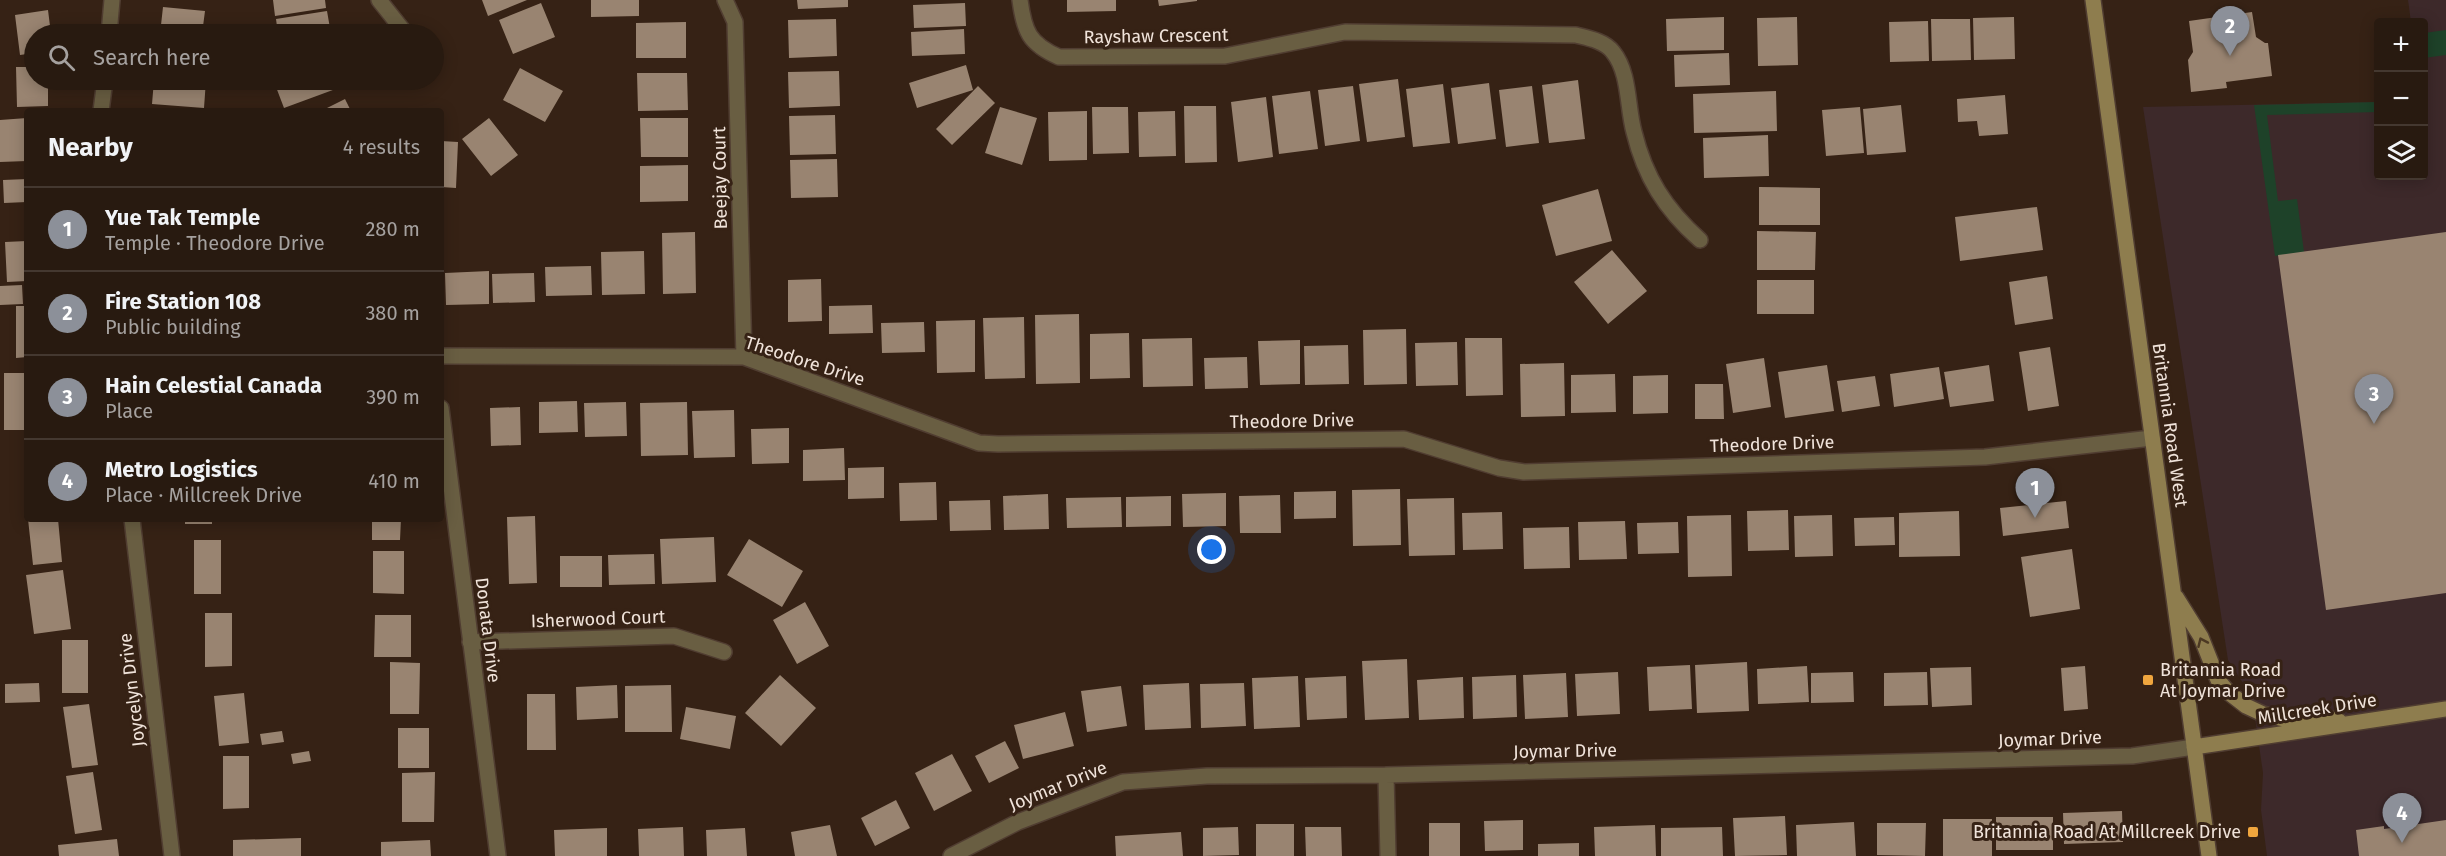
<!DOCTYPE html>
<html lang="en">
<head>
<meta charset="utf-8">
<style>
	body { margin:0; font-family:"Fira Sans",sans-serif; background:#34271e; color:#f1f3f6 }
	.controls { position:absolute; right:18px; top:18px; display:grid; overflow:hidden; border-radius:6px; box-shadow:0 3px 15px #0003 }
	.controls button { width:54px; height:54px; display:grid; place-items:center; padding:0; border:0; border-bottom:2px solid #443830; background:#281a10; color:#f1f3f6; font:30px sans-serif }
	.you { position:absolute; left:1212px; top:550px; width:21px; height:21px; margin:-15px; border:4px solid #fff; border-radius:50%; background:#1a73e8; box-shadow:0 0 0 9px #1a73e833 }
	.badge { display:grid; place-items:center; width:39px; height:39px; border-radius:50%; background:#8c9099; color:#fff; font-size:20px; font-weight:700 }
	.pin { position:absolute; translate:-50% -50px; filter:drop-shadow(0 2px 3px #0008) }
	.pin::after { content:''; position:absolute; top:32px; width:21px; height:18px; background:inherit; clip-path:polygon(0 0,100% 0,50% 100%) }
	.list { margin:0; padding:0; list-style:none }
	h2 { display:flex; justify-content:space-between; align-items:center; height:78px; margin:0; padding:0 24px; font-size:26px }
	h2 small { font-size:20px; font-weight:400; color:#a5a19f }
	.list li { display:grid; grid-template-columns:39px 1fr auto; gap:18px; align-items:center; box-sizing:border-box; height:84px; padding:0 24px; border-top:2px solid #443830 }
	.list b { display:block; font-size:22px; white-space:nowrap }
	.list p { margin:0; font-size:20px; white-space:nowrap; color:#a5a19f }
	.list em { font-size:20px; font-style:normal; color:#a5a19f }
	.icon { flex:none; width:33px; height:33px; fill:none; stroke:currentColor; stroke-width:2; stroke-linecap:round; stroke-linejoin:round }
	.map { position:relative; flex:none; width:2446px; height:856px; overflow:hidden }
	.search { position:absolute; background:#281a10; box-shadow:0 3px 15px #0003; left:24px; top:24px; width:420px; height:66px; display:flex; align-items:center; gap:15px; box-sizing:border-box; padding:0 21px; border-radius:33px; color:#a5a19f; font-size:22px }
	.panel { position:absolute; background:#281a10; box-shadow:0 3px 15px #0003; left:24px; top:108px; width:420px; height:414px; border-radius:6px }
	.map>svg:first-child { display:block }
</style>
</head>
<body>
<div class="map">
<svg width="2446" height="856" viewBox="0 0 2446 856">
	<rect width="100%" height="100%" fill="#362215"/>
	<path fill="#3d292a" d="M 2408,0 L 2446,0 L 2446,856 L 2267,856 L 2261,810 L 2263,773 L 2252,697 L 2228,660 L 2143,107 L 2378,102 L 2378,176 L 2424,176 L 2424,22 L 2411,22 Z"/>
	<path fill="#1e4229" d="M 2446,30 L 2446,55 L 2424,58 L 2424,33 Z
		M 2378,102 L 2378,112 L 2267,115 L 2278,201 L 2297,199 L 2304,252 L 2275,256 L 2254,105 Z"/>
	<path fill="#998471" d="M 273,0 L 325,0 L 326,8 L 275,16 Z
		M 482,0 L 527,0 L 488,16 Z
		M 591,0 L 639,0 L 639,16 L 591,17 Z
		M 797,0 L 848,0 L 848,7 L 798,9 Z
		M 1067,0 L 1116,0 L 1116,11 L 1067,12 Z
		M 1158,0 L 1197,0 L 1197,1 L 1159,6 Z
		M 541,3 L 555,37 L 513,54 L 499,20 Z
		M 965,3 L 966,26 L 914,28 L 913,5 Z
		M 163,7 L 205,11 L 202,34 L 160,34 Z
		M 48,10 L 51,34 L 34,34 L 34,53 L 20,55 L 15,15 Z
		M 327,11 L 331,34 L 278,34 L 276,19 Z
		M 2252,12 L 2256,37 L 2265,43 L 2268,43 L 2272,76 L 2226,82 L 2227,88 L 2191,92 L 2188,60 L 2193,52 L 2189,21 Z
		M 1724,17 L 1724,50 L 1667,51 L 1666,19 Z
		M 1797,17 L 1798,65 L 1758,66 L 1757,18 Z
		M 2014,17 L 2015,59 L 1974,60 L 1973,18 Z
		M 836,19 L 837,56 L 789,58 L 788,20 Z
		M 1931,19 L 1970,19 L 1971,60 L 1932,61 Z
		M 1928,21 L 1929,61 L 1890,62 L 1889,22 Z
		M 686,22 L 686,58 L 636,58 L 636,23 Z
		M 964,29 L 965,54 L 912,56 L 911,32 Z
		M 1729,53 L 1730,85 L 1675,87 L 1674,55 Z
		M 966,65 L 973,90 L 917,108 L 909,83 Z
		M 16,67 L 34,67 L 34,80 L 48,80 L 48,106 L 17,107 Z
		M 520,68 L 563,91 L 545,122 L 503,100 Z
		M 839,71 L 840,106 L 789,108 L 788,72 Z
		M 637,73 L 687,73 L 688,110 L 638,111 Z
		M 1398,79 L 1405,137 L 1367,142 L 1359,84 Z
		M 154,80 L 206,80 L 204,108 L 152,104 Z
		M 297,80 L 338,80 L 341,87 L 284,108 L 276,87 Z
		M 1578,80 L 1585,139 L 1549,143 L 1542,85 Z
		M 1489,83 L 1496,139 L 1458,144 L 1451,88 Z
		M 1443,84 L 1450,143 L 1413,147 L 1406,89 Z
		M 978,86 L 995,103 L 952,145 L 936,129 Z
		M 1353,86 L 1360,141 L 1325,146 L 1318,90 Z
		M 1532,86 L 1539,143 L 1506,147 L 1499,90 Z
		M 1310,91 L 1318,149 L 1279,154 L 1272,96 Z
		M 1776,91 L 1777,131 L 1694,133 L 1693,94 Z
		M 2005,95 L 2008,134 L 1979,136 L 1977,121 L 1958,122 L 1957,99 Z
		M 1266,97 L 1273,157 L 1238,162 L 1231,102 Z
		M 345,99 L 351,111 L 321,111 Z
		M 1901,105 L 1906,152 L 1867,155 L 1863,109 Z
		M 1184,106 L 1216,106 L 1217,162 L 1185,163 Z
		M 1000,107 L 1037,118 L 1022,165 L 985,153 Z
		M 1092,107 L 1128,107 L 1129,153 L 1093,154 Z
		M 1860,107 L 1864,153 L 1826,156 L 1822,110 Z
		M 1087,111 L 1087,160 L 1049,161 L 1048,112 Z
		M 1175,111 L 1176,156 L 1139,157 L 1138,112 Z
		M 835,115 L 836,154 L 790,155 L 789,116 Z
		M 27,118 L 27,161 L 0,162 L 0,120 Z
		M 489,118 L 518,155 L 491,176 L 462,139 Z
		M 640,118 L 688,118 L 688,157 L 641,157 Z
		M 1768,135 L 1769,176 L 1704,178 L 1703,138 Z
		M 441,141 L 458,142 L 456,188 L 441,187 Z
		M 837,159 L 838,197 L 791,198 L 790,160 Z
		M 688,165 L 688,201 L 640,202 L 640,166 Z
		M 27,179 L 27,202 L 4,203 L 3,180 Z
		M 1759,187 L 1820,188 L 1820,225 L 1759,225 Z
		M 1598,189 L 1612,241 L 1556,256 L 1542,205 Z
		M 2037,207 L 2043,250 L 1960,261 L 1955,217 Z
		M 1757,231 L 1816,232 L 1815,270 L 1757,270 Z
		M 695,232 L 696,293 L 663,294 L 662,233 Z
		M 2446,232 L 2446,593 L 2326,610 L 2278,255 Z
		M 27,241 L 27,281 L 7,282 L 5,242 Z
		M 1612,250 L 1647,291 L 1608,324 L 1574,282 Z
		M 644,251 L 645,294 L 602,295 L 601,252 Z
		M 591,266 L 592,295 L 546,296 L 545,267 Z
		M 489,271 L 489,304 L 446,305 L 445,273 Z
		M 534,273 L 535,302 L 493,303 L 492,274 Z
		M 2047,276 L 2053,319 L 2015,325 L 2009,282 Z
		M 821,279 L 822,321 L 788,322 L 788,280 Z
		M 1757,280 L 1814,280 L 1814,314 L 1757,314 Z
		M 22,285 L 23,304 L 0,305 L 0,286 Z
		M 872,305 L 873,333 L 829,334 L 829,306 Z
		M 16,306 L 27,306 L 27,357 L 16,358 Z
		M 1079,314 L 1080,383 L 1036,384 L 1035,315 Z
		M 1024,317 L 1025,378 L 985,379 L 983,318 Z
		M 975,320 L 975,372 L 937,373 L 936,321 Z
		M 924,322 L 925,352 L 882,353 L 881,323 Z
		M 1406,329 L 1407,384 L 1364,385 L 1363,330 Z
		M 1129,333 L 1130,378 L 1090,379 L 1090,334 Z
		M 1192,338 L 1193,386 L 1143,387 L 1142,339 Z
		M 1465,338 L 1502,338 L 1503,395 L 1466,396 Z
		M 1300,340 L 1300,384 L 1260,385 L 1258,341 Z
		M 1457,342 L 1458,385 L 1416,386 L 1415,343 Z
		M 1348,345 L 1349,384 L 1305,385 L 1304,346 Z
		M 2050,347 L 2059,406 L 2028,411 L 2019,352 Z
		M 1247,357 L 1248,388 L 1205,389 L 1204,358 Z
		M 1764,358 L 1771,407 L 1733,413 L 1726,364 Z
		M 1564,363 L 1565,416 L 1521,417 L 1520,364 Z
		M 1827,365 L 1834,411 L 1785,418 L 1778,372 Z
		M 1989,365 L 1994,401 L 1950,407 L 1944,372 Z
		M 1939,367 L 1944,399 L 1894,407 L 1890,374 Z
		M 4,373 L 27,373 L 27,430 L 4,430 Z
		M 1615,374 L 1616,412 L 1571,413 L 1571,375 Z
		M 1668,375 L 1668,413 L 1633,414 L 1633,376 Z
		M 1875,376 L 1880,406 L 1842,412 L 1837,381 Z
		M 1695,384 L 1723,384 L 1724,419 L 1695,419 Z
		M 577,401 L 578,432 L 539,433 L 539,402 Z
		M 626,402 L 627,436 L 585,437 L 584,403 Z
		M 687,402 L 688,455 L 641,456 L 640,403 Z
		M 520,407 L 521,445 L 491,446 L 490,408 Z
		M 734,410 L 735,457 L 694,458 L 692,411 Z
		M 789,428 L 789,463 L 752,464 L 751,429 Z
		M 844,448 L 845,480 L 803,481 L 803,450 Z
		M 884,467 L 884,498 L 848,499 L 848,468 Z
		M 936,482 L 937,520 L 900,521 L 899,483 Z
		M 1400,489 L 1401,545 L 1353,546 L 1352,490 Z
		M 1336,491 L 1336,518 L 1294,519 L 1294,492 Z
		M 1226,493 L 1226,526 L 1183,527 L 1182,494 Z
		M 1048,494 L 1049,529 L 1004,530 L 1003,496 Z
		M 1280,495 L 1281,533 L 1240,533 L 1239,496 Z
		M 1171,496 L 1171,526 L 1126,527 L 1126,497 Z
		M 1121,497 L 1122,527 L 1067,528 L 1066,498 Z
		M 1454,498 L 1455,555 L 1409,556 L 1407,499 Z
		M 990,500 L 991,530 L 950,531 L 949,501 Z
		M 2066,501 L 2069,528 L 2003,536 L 2000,508 Z
		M 1788,510 L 1789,550 L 1748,551 L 1747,511 Z
		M 1959,511 L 1960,556 L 1899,557 L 1899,513 Z
		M 1502,512 L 1503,549 L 1463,550 L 1462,513 Z
		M 1731,515 L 1732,576 L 1688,577 L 1687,516 Z
		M 1832,515 L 1833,556 L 1795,557 L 1794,516 Z
		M 535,516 L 537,583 L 509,584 L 507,517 Z
		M 1894,517 L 1895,545 L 1855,546 L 1854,518 Z
		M 28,519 L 58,519 L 62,562 L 33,565 Z
		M 185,519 L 212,519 L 212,524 L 185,524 Z
		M 372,519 L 401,519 L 400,540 L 372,540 Z
		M 1625,521 L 1627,559 L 1579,560 L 1578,522 Z
		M 1678,522 L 1679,553 L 1638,554 L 1637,523 Z
		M 1569,527 L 1570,568 L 1524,569 L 1523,528 Z
		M 714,537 L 716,582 L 662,584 L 660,539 Z
		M 749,539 L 803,571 L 782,607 L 727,575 Z
		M 194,540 L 221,540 L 221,594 L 194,594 Z
		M 2072,549 L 2080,609 L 2030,617 L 2021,557 Z
		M 373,551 L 404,551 L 404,594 L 373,593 Z
		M 654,554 L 655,584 L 609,585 L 608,555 Z
		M 560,556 L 602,556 L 602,587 L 560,587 Z
		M 63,570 L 71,629 L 34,634 L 26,575 Z
		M 805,602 L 829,646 L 797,664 L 773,620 Z
		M 205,613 L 232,613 L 232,666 L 205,667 Z
		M 375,615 L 411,615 L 411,657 L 374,657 Z
		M 62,640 L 88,640 L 88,693 L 62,693 Z
		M 1407,659 L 1409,718 L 1365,720 L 1362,661 Z
		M 390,662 L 420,663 L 419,714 L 390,714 Z
		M 1747,662 L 1749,711 L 1697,713 L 1695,665 Z
		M 1690,665 L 1692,709 L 1649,711 L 1647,667 Z
		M 1807,666 L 1809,702 L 1758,704 L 1757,669 Z
		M 2085,666 L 2088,709 L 2064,711 L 2061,668 Z
		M 1971,667 L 1972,705 L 1932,707 L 1930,668 Z
		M 1618,672 L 1620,714 L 1577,716 L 1575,674 Z
		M 1853,672 L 1854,702 L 1811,703 L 1811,673 Z
		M 1927,672 L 1928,705 L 1884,706 L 1884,673 Z
		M 1566,673 L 1568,717 L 1525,719 L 1523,675 Z
		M 780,675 L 816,708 L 781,746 L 745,713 Z
		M 1516,675 L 1517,717 L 1473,719 L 1472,677 Z
		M 1298,676 L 1300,727 L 1254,729 L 1252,678 Z
		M 1346,676 L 1347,718 L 1307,720 L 1305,678 Z
		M 1463,677 L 1464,718 L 1419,720 L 1417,680 Z
		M 39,683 L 40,702 L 5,703 L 5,684 Z
		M 1189,683 L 1191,728 L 1145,730 L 1143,685 Z
		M 1244,683 L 1246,726 L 1201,728 L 1200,684 Z
		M 617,685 L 618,718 L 577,720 L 576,687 Z
		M 671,685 L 672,732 L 625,732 L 625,686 Z
		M 1121,686 L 1127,726 L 1087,732 L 1081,691 Z
		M 244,693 L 249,743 L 219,746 L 214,696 Z
		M 527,694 L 555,694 L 556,750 L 527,750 Z
		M 89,704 L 98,765 L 72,768 L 63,707 Z
		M 686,707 L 736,716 L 730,749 L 680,739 Z
		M 1065,712 L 1074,746 L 1023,759 L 1014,725 Z
		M 398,728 L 429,728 L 429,768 L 398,768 Z
		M 282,731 L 284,742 L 262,745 L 260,734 Z
		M 1005,741 L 1019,768 L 989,783 L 975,756 Z
		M 309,751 L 311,761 L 293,764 L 291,754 Z
		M 952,754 L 972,791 L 934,811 L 915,773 Z
		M 223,756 L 249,756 L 249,808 L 223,809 Z
		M 93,772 L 102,830 L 75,834 L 66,776 Z
		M 435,772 L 434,822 L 402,822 L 402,773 Z
		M 896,800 L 910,828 L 875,846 L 861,818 Z
		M 2122,811 L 2123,842 L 2064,844 L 2063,813 Z
		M 1785,816 L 1787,855 L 1735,856 L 1733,818 Z
		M 1996,817 L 2053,817 L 2053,850 L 1996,850 Z
		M 1943,819 L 1992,819 L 1992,856 L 1943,856 Z
		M 1523,820 L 1523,850 L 1485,851 L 1484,821 Z
		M 2446,820 L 2446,856 L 2359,856 L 2356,830 L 2384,826 L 2384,829 Z
		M 1854,822 L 1856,856 L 1797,856 L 1796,825 Z
		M 1429,823 L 1460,823 L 1460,856 L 1429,856 Z
		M 1877,823 L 1926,823 L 1925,856 L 1877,855 Z
		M 1256,824 L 1294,824 L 1294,856 L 1256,856 Z
		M 830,825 L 837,856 L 795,856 L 791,832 Z
		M 1655,825 L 1656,856 L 1595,856 L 1594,827 Z
		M 683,827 L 684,856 L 639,856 L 638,829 Z
		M 1238,827 L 1239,855 L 1203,856 L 1203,828 Z
		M 1305,827 L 1341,827 L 1342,856 L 1306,856 Z
		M 1722,827 L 1723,856 L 1661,856 L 1661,828 Z
		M 607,828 L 607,856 L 555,856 L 554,830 Z
		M 745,828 L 747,856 L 707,856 L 706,830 Z
		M 1181,832 L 1183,856 L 1116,856 L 1115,836 Z
		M 301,838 L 301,856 L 233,856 L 233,840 Z
		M 117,839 L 119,856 L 59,856 L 58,845 Z
		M 430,840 L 431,856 L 381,856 L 381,842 Z
		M 1579,843 L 1579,856 L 1538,856 L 1538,844 Z"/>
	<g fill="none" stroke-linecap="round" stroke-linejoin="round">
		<defs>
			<path id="street" d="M 379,0 L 406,34
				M 725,0 L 735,22 L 744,357
				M 1020,0 C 1024,31 1029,44 1059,57 L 1225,56 L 1345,32 L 1576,35 C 1588,38 1605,41 1613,52 C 1630,73 1627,107 1634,132 C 1645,177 1665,209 1700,240
				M 109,34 L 112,0
				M 101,111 L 105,80
				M 441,356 L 744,357 L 979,443 L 998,444 L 1404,439 L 1499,468 L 1524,472 L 1985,457 L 2152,438
				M 441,408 L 498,856
				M 132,519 L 172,856
				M 470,642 L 674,636 L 724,652
				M 1386,775 L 1388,856
				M 951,856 L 1018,822 L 1123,782 L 1207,776 L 1386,775 L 2132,756 L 2194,747"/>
			<path id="secondary" d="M 2093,0 L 2209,856
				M 2176,597 L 2201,637 L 2218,680 L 2228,692 L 2246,706 L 2263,714 L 2288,720 L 2320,716 L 2339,721
				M 2194,747 L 2446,709"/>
		</defs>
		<use href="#street" stroke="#503d31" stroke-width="18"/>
		<use href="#secondary" stroke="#503d31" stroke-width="18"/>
		<use href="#street" stroke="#695e42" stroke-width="15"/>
		<use href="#secondary" stroke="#8e7d4e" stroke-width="15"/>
	</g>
	<defs><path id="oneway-chevron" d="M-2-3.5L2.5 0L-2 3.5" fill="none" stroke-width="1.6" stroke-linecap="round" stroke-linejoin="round" transform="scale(1.5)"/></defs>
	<use stroke="#4c3923" href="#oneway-chevron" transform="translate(2202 642) rotate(-114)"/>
	<g fill="#f0a63e" stroke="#362215" stroke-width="2">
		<rect x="2142" y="674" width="12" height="12" rx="3"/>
		<rect x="2247" y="826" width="12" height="12" rx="3"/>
	</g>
	<g text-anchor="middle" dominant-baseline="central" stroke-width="6" stroke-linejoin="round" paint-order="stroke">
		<g font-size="18" fill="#f0e3da" stroke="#362215">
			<text transform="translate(1156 36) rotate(-1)">Rayshaw Crescent</text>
			<text transform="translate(720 178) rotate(-91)">Beejay Court</text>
			<text transform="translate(805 361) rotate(18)">Theodore Drive</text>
			<text transform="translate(1292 421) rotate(-1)">Theodore Drive</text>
			<text transform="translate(2170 425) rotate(82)">Britannia Road West</text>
			<text transform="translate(1772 444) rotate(-2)">Theodore Drive</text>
			<text transform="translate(598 619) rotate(-2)">Isherwood Court</text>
			<text transform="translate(488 630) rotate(83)">Donata Drive</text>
			<text transform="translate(132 690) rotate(-97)">Joycelyn Drive</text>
			<text transform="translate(2317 709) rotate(-9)">Millcreek Drive</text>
			<text transform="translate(2050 739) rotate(-2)">Joymar Drive</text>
			<text transform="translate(1565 751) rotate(-1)">Joymar Drive</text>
			<text transform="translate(1058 786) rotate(-22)">Joymar Drive</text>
		</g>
		<g font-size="18" fill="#f0e3da" stroke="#362215" text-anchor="start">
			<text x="2160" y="670">Britannia Road<tspan x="2160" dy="21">At Joymar Drive</tspan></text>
			<text x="2241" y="832" text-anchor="end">Britannia Road At Millcreek Drive</text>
		</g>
	</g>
</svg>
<div class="controls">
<button>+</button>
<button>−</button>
<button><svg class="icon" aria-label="layers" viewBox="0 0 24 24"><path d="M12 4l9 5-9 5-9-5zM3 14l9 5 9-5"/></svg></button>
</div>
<div class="you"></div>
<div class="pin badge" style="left:2035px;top:518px">1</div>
<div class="pin badge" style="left:2230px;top:56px">2</div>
<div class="pin badge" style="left:2374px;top:424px">3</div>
<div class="pin badge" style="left:2402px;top:843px">4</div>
<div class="search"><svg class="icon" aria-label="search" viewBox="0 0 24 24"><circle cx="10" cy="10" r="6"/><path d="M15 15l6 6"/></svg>Search here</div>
<section class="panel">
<h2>Nearby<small>4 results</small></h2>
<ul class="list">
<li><span class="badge">1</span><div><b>Yue Tak Temple</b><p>Temple · Theodore Drive</p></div><em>280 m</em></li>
<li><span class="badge">2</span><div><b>Fire Station 108</b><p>Public building</p></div><em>380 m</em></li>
<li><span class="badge">3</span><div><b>Hain Celestial Canada</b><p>Place</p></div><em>390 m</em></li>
<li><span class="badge">4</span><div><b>Metro Logistics</b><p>Place · Millcreek Drive</p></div><em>410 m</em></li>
</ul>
</section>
</div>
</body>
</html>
